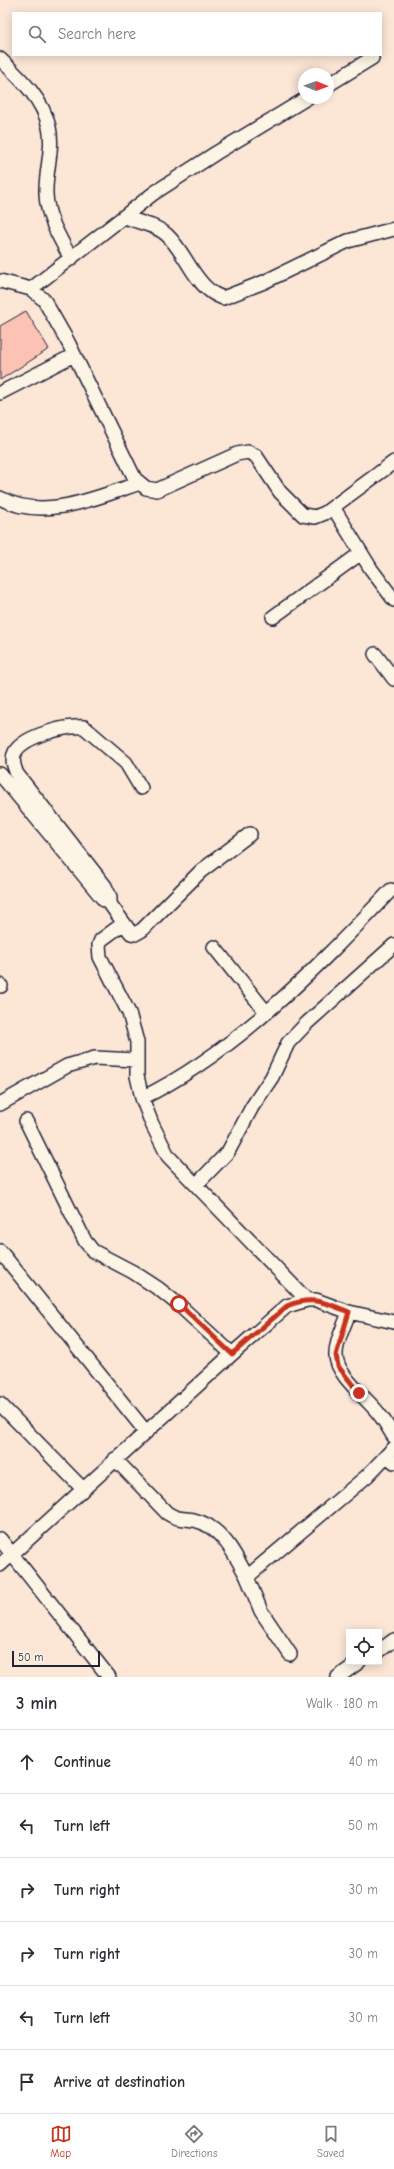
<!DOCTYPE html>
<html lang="en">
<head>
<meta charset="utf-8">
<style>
	body { margin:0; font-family:"Comic Neue",sans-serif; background:#f7f7f7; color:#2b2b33 }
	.controls { position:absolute; right:12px; bottom:12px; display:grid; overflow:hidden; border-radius:0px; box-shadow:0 2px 10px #0003 }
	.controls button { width:36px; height:36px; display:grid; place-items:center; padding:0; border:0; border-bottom:1px solid #e1e1e2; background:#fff; color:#2b2b33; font:20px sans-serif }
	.compass { position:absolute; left:298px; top:68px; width:36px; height:36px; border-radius:50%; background:#fff; box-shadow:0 2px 10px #0003; rotate:91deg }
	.scale { position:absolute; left:12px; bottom:10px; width:88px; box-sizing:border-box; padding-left:4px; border:2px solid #22223b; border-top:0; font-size:11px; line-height:14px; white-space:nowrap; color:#22223b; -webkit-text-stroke:3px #fcf5e5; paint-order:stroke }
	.stop { position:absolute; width:12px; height:12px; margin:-9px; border:3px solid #c8321e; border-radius:50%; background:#fff }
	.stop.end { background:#c8321e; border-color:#fff; box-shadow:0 1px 4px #0008 }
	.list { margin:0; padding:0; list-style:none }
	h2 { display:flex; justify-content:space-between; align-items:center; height:52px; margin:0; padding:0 16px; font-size:17px }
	h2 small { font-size:13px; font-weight:400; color:#7c7c81 }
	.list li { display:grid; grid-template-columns:26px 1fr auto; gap:12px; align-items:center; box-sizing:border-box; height:64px; padding:0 16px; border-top:1px solid #e1e1e2 }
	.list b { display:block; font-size:15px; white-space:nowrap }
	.list em { font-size:13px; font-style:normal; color:#7c7c81 }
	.icon { flex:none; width:22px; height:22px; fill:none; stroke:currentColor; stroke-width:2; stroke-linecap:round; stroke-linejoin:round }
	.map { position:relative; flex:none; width:394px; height:1677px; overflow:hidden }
	.search { position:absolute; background:#fff; box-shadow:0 2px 10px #0003; left:12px; right:12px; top:12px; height:44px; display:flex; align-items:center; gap:10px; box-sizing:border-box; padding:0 14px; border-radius:0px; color:#7c7c81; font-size:15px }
	.sheet { height:436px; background:#fff }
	nav { display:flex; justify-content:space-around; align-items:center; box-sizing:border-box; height:56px; border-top:1px solid #e1e1e2; background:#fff; font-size:11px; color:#7c7c81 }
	nav a { display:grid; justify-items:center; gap:2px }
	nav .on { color:#c8321e }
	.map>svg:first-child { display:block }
</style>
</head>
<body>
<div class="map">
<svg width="394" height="1677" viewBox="0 0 394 1677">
	<rect width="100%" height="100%" fill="#fce6d6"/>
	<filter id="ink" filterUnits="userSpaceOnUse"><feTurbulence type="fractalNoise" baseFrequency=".025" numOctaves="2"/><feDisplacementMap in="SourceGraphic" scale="8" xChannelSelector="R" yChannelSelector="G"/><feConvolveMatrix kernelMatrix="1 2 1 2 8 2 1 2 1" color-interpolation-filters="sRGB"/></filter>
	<g filter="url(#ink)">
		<path fill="#fcc2b4" stroke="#22223b" d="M 26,311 L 49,349 L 0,380 L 0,326 Z"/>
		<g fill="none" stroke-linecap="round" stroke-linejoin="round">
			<defs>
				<path id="minor" d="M 0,59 C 20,78 43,99 49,127 C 54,149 45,172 46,194 C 47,218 60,238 71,259
					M 328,85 L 372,58
					M 124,217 C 138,222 156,225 167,235 C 184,251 192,277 209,290 C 213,294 218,296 223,298 L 264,282 L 348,241 L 394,229
					M 0,281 L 31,289 L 44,300 L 68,342 L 135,479 L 146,488 L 157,490 L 237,454 L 248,452 L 256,456 L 280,492 L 303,515 L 315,517 L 325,513 L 394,462
					M 31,289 L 154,193 L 216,153 L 307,98
					M 0,393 L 74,355
					M 0,498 C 43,522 98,497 140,483
					M 333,507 L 371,569 L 394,600
					M 273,617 L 361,553
					M 375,654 L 394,679
					M 0,774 L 104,900 L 110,904 L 131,933 L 135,934 L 142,930 L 201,871 L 250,834
					M 110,904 L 110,897 L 105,886 L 17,774 C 14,767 11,759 15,752 C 24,736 66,725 84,727 L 126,763 L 141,788
					M 124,923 L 101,940 L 99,945 L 100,957 L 129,1013 L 137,1042 L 137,1076 L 142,1098 L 152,1124 L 168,1156 L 307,1300
					M 214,947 L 266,1012
					M 0,985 L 1,986
					M 142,1098 C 238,1051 318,966 391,890
					M 0,1104 L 67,1066 L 95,1058 L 136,1060
					M 26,1121 L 85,1241 L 93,1251 L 133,1272 L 159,1289 L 179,1305 L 232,1354
					M 196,1185 L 228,1152 L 252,1107 L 272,1077 L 288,1043 L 307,1023 L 394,945
					M 0,1251 L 146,1432
					M 349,1312 C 345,1325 335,1342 336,1356 C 337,1376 367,1398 379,1414 C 385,1421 389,1429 394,1437
					M 0,1404 L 83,1489
					M 394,1448 L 387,1455 L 394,1462
					M 115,1459 L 167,1513 C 178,1520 182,1518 194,1520 C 221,1526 235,1554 247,1577 L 367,1476 L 387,1455
					M 0,1539 L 109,1677
					M 0,1565 L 232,1354 L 287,1306 L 307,1300 L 316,1300 L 349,1312 L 394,1322
					M 247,1577 L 261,1611 L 290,1654
					M 379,1651 L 394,1640
					M 338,1677 L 359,1662"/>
			</defs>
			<use href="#minor" stroke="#22223b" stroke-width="16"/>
			<use href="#minor" stroke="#fcf5e5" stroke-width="13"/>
		</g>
	</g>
	<g fill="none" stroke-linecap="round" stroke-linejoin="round" filter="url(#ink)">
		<path stroke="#c8321e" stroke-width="5" d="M 179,1304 L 232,1354 L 287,1306 C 312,1295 326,1303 349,1312 L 336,1355 L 338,1366 L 359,1393"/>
	</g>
</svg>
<div class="controls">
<button><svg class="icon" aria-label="locate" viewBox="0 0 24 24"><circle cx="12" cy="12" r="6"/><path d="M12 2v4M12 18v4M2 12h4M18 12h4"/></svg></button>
</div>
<svg class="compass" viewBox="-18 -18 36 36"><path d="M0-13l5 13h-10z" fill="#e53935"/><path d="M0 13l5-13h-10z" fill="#7c7c81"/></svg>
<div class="scale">50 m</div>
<div class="stop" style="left:179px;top:1304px"></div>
<div class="stop end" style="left:359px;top:1393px"></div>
<div class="search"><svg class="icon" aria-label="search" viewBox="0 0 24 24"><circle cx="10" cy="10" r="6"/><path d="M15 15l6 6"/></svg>Search here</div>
</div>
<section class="sheet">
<h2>3 min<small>Walk · 180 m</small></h2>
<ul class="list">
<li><svg class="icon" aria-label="ahead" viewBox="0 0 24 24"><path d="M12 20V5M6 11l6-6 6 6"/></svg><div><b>Continue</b></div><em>40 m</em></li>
<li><svg class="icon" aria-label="left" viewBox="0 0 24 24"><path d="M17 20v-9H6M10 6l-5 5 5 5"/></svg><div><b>Turn left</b></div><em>50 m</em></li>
<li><svg class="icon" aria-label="right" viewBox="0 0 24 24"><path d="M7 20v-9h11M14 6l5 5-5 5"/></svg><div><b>Turn right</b></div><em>30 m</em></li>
<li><svg class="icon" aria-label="right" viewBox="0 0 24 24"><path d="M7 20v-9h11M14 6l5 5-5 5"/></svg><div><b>Turn right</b></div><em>30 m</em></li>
<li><svg class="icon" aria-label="left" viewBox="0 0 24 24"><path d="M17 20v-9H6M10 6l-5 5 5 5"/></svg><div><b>Turn left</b></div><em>30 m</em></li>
<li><svg class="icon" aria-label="arrive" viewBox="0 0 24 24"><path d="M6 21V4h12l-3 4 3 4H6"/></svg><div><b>Arrive at destination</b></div></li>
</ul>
</section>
<nav>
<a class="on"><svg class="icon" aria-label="map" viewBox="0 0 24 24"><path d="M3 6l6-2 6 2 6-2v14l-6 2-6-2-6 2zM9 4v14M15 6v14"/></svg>Map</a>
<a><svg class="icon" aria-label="directions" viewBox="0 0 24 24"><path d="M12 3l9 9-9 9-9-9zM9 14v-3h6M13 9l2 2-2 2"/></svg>Directions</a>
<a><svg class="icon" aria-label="saved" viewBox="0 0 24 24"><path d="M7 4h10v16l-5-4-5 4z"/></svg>Saved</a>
</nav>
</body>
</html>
